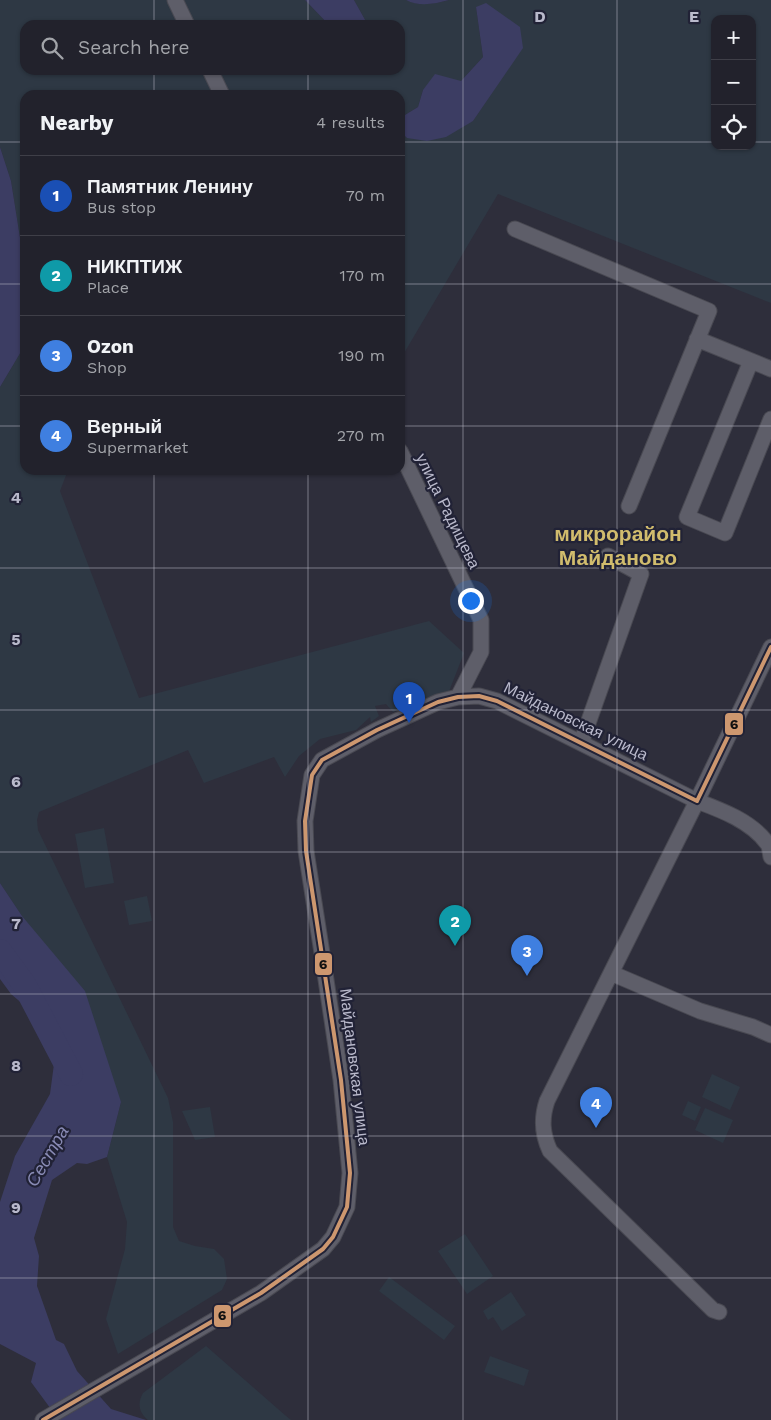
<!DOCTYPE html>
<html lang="en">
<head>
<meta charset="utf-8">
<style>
	body { margin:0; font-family:"Work Sans",sans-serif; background:#2a2a34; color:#f1f3f6 }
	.controls { position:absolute; right:15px; top:15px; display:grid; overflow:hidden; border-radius:10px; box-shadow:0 1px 4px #0004 }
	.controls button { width:45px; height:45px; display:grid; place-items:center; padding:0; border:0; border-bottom:1px solid #3f3f48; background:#22222c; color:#f1f3f6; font:25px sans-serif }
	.you { position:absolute; left:470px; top:600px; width:18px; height:18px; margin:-12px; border:4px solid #fff; border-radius:50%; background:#1a73e8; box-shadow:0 0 0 8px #1a73e833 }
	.badge { display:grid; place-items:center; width:32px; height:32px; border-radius:50%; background:#889; color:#fff; font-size:16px; font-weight:700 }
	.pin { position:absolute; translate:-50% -41px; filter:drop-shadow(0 1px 2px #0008) }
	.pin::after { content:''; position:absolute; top:26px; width:18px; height:15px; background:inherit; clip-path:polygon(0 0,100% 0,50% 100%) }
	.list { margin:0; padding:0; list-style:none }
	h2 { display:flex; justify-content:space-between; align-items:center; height:65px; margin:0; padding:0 20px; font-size:21px }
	h2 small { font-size:16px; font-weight:400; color:#a2a4a9 }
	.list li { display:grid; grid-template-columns:32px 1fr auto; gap:15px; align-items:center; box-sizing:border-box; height:80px; padding:0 20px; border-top:1px solid #3f3f48 }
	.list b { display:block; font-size:19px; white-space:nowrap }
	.list p { margin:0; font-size:16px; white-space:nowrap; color:#a2a4a9 }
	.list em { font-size:16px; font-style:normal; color:#a2a4a9 }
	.icon { flex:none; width:28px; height:28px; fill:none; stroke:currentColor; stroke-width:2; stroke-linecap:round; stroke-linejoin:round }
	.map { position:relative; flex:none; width:771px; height:1420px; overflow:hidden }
	.search { position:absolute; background:#22222c; box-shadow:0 1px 4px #0004; left:20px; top:20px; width:385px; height:55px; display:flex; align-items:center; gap:12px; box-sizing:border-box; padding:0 18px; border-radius:15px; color:#a2a4a9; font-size:19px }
	.panel { position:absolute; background:#22222c; box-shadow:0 1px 4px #0004; left:20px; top:90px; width:385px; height:385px; border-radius:15px }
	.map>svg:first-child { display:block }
</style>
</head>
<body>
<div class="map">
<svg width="771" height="1420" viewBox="0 0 771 1420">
	<rect width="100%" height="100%" fill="#2e2e3b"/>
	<path fill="#2e3844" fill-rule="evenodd" d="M 0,0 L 305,0 L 329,25 L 25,25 L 25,70 L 400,70 L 400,25 L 368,25 L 354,0 L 406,0 C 419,6 435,4 449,0 L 771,0 L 771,303 L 498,194 L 400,360 L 400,131 L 407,138 L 473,121 L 522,48 L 519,27 L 476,7 L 483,57 L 461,81 L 423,90 L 418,107 L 400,118 L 400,95 L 25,95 L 25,269 L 11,181 L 0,147 ZM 715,19 L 752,19 L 752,146 L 715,146 Z
		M 25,345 L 25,470 L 68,470 L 60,491 L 139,698 L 429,621 L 464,653 L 448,694 L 393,712 L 386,704 L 375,706 L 379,716 L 371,722 L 370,717 L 356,730 L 320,739 L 299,756 L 285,777 L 274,757 L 204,783 L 188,750 L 39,812 L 37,820 L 38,830 L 168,1098 L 173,1122 L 173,1227 L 179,1241 L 195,1246 L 214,1249 L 224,1259 L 227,1279 L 222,1290 L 118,1354 L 106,1319 L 125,1249 L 127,1222 L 107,1157 L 121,1102 L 22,916 L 0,883 L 0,387 Z
		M 104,828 L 114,883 L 85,888 L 75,834 Z
		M 147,896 L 152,921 L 129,925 L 124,901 Z
		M 712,1074 L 740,1087 L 730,1110 L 702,1097 Z
		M 688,1101 L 701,1107 L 695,1121 L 682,1115 Z
		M 210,1107 L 215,1137 L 195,1140 L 182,1111 Z
		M 705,1108 L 733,1120 L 723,1143 L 695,1130 Z
		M 465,1234 L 493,1276 L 467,1294 L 438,1251 Z
		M 389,1277 L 455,1326 L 444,1340 L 379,1291 Z
		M 511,1292 L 526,1315 L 502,1331 L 493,1317 L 488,1320 L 483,1311 Z
		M 206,1346 L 286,1416 L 291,1420 L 148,1420 C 139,1413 137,1403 143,1393 Z
		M 490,1356 L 529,1370 L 524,1386 L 484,1372 Z"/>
	<path fill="#3c3d63" d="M 305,0 L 354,0 L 368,25 L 329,25 Z
		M 406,0 L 449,0 C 435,4 419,7 406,0 Z
		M 486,3 L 520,27 L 523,48 L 473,121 L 446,137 L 427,141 L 407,138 L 400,131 L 400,118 L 418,107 L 423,90 L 435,74 L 461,81 L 483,57 L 476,7 Z
		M 0,147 L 11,181 L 25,269 L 25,345 L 0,387 Z
		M 0,883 L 22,916 L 85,991 L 121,1102 L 107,1157 L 87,1164 L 77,1163 L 52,1180 L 34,1238 L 39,1256 L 37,1286 L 56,1340 L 64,1344 L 77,1371 L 111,1409 L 146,1420 L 59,1420 L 31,1382 L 36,1363 L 0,1344 L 0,1202 L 15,1156 L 50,1094 L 58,1034 L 11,994 L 0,979 Z"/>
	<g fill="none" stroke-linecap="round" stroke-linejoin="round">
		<path stroke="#3c3d63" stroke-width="24" d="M 0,951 L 24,984 L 71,1074"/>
		<defs>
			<path id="street" d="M 175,0 L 187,25
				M 210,70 L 222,95
				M 515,229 L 709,311 L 629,506
				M 697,339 L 771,369
				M 751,361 L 687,517 L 725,533 L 771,419
				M 400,451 L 481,620 L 481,652 L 458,697
				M 581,743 L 641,574 L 608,556
				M 611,973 L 700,1011 L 753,1027 L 771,1035
				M 719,1312 L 713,1310 L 550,1151 C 542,1134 541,1119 547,1101 L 697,801 L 771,647
				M 43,1420 L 261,1293 L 323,1249 L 333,1237 L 347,1207 L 350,1173 L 341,1080 L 322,953 L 306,851 L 305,821 L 312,775 L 322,760 L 377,730 L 438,702 L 458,697 L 479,696 L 497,701 L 697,801 C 721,810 751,821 767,843 C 770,846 770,853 771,857"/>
		</defs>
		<use href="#street" stroke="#494952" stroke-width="17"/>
		<use href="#street" stroke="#5e5e69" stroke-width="15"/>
		<defs>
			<path id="bus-1" d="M 697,801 L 771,647
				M 43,1420 L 261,1293 L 323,1249 L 333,1237 L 347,1207 L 350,1173 L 341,1080 L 306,851 L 305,821 L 312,775 L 322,760 L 377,730 L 438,702 L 458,697 L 479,696 L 497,701 L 697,801"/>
		</defs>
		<use href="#bus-1" stroke="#212236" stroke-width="8"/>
		<use href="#bus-1" stroke="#cd976f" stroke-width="4"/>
	</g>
	<path fill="none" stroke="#b9b9cb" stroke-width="1" stroke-opacity="0.55" d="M 154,0 L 154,25M 308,0 L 308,25M 463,0 L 463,1420M 617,0 L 617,1420M 154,70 L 154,95M 308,70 L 308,95M 0,142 L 25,142M 400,142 L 715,142M 752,142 L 771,142M 0,284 L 25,284M 400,284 L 771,284M 0,426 L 25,426M 400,426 L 771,426M 154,470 L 154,1420M 308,470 L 308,1420M 0,568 L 771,568M 0,710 L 771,710M 0,852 L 771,852M 0,994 L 771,994M 0,1136 L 771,1136M 0,1278 L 771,1278"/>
	<g text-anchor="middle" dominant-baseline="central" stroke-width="4.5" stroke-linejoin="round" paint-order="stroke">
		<g font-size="16" fill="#b9b9cb" stroke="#212236">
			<text transform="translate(448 511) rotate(64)">улица Радищева</text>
			<text transform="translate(576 721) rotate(26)">Майдановская улица</text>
			<text transform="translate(355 1067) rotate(83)">Майдановская улица</text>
		</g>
		<g font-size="18" font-style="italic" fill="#898bb5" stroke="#212236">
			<text transform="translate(47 1156) rotate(-60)">Сестра</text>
		</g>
		<g font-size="21" font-weight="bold" fill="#d1bc6d" stroke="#212236">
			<text x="618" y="533">микрорайон<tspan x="618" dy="24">Майданово</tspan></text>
		</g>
	</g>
	<g font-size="16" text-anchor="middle" font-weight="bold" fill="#b9b9cb" stroke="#212236" stroke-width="4.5" stroke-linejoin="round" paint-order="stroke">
		<text x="540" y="22">D</text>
		<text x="694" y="22">E</text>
		<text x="16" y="503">4</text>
		<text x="16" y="645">5</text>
		<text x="16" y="787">6</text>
		<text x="16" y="929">7</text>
		<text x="16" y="1071">8</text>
		<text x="16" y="1213">9</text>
	</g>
	<g stroke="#212236" stroke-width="2">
		<rect x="724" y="712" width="20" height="24" rx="5" fill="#cd976f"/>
		<rect x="314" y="952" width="19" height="24" rx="5" fill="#cd976f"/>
		<rect x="213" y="1304" width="19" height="24" rx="5" fill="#cd976f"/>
	</g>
	<g font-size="14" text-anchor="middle" font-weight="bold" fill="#111">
		<text x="734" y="729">6</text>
		<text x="323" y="969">6</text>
		<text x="222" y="1320">6</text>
	</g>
</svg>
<div class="controls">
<button>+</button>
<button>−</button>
<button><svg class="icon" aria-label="locate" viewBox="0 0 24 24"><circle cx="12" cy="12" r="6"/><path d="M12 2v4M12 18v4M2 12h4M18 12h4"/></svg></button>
</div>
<div class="you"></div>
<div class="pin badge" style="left:409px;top:723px;background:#1a4fb4">1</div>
<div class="pin badge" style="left:455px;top:946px;background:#0f9aa8">2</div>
<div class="pin badge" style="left:527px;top:976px;background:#3f7fe0">3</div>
<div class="pin badge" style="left:596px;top:1128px;background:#3f7fe0">4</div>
<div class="search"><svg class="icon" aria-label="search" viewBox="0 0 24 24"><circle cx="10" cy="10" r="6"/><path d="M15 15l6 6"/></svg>Search here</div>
<section class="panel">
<h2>Nearby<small>4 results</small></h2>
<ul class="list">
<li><span class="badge" style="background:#1a4fb4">1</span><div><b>Памятник Ленину</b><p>Bus stop</p></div><em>70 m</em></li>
<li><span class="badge" style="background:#0f9aa8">2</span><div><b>НИКПТИЖ</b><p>Place</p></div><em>170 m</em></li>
<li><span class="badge" style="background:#3f7fe0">3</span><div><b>Ozon</b><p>Shop</p></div><em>190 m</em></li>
<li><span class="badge" style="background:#3f7fe0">4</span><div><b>Верный</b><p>Supermarket</p></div><em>270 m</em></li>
</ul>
</section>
</div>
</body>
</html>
